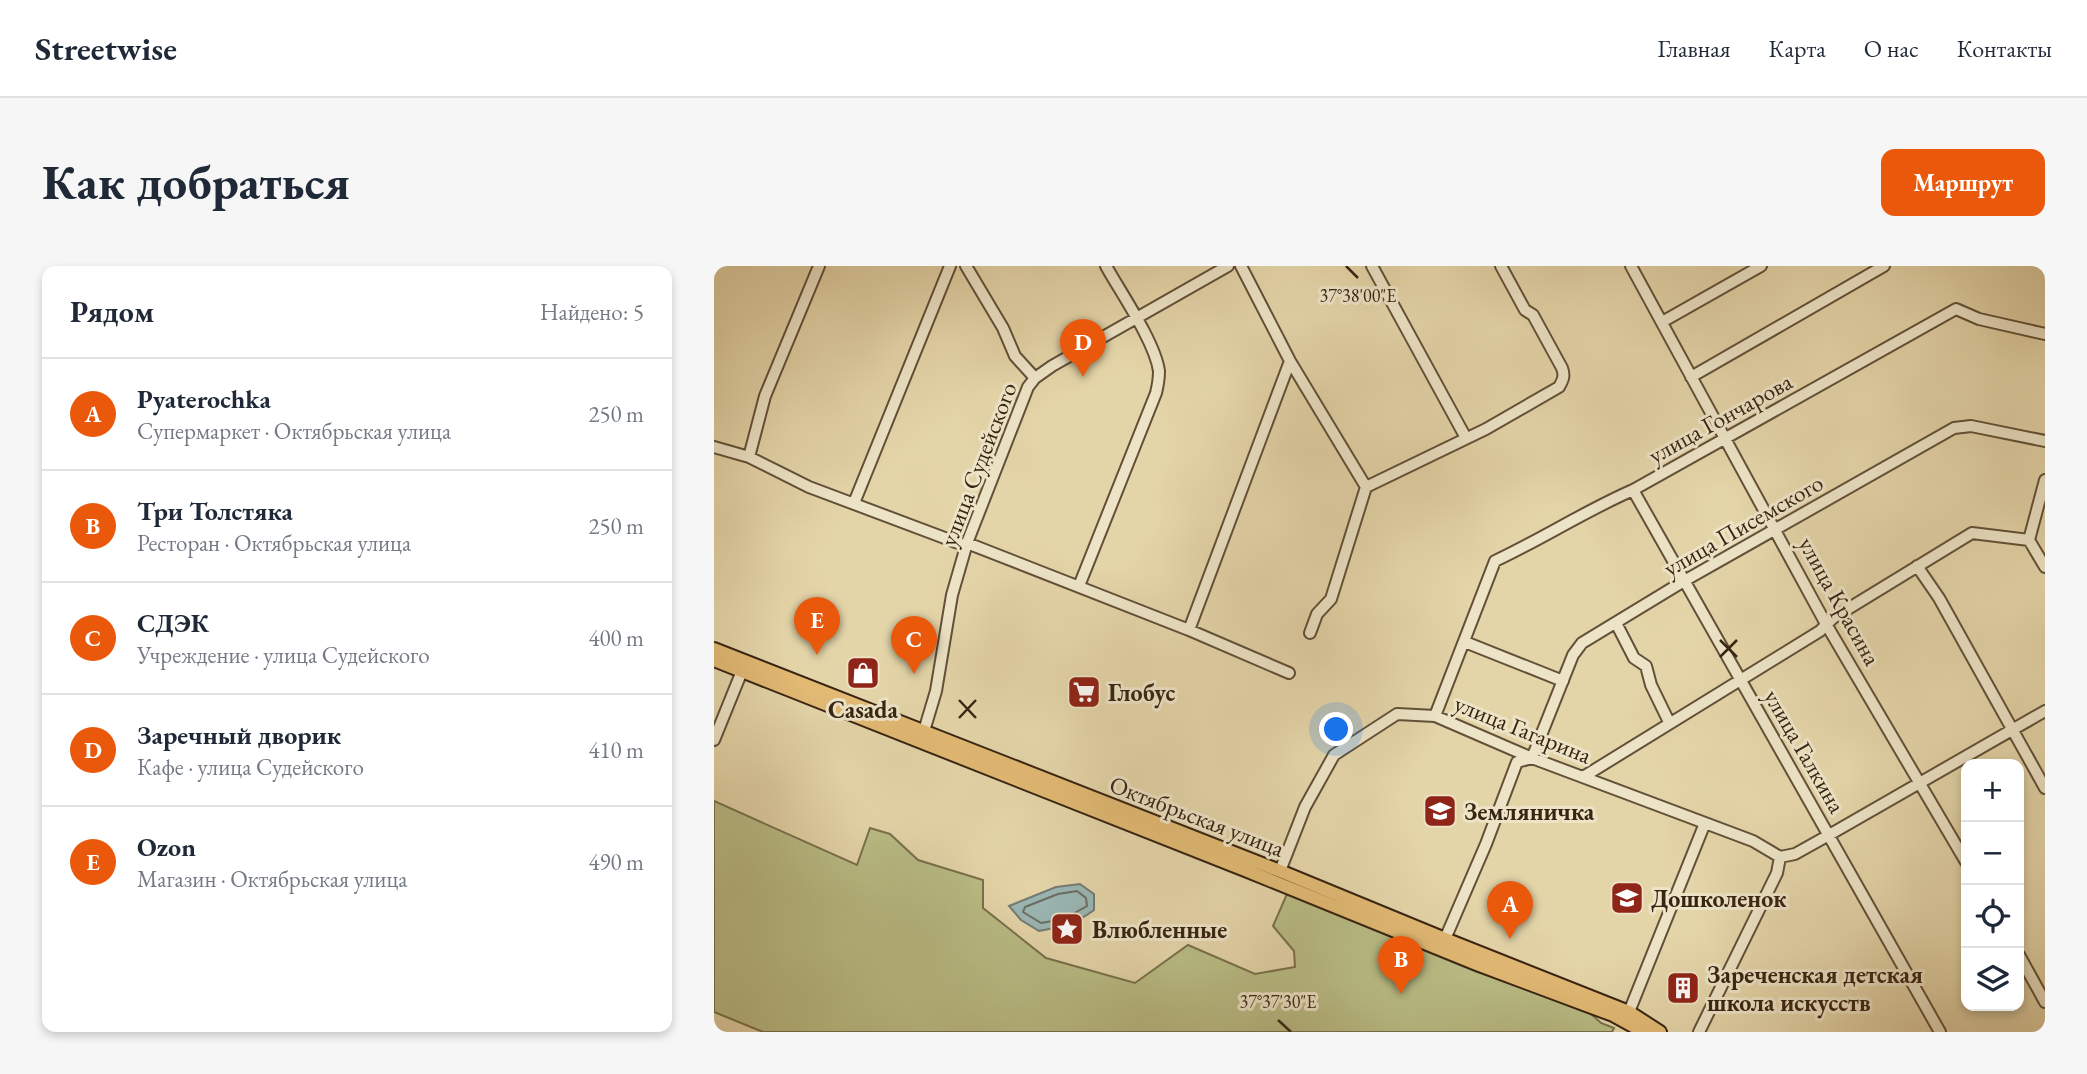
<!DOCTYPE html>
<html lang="ru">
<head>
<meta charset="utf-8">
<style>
	body { margin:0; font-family:"EB Garamond",serif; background:#f6f6f7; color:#1f2937 }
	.controls { position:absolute; right:21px; bottom:21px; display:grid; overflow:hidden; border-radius:14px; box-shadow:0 4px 10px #0003 }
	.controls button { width:63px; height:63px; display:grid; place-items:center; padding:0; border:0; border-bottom:2px solid #e0e1e3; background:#fff; color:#1f2937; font:35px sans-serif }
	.you { position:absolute; left:623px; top:464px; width:24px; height:24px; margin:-18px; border:5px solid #fff; border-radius:50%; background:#1a73e8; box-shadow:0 0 0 10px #1a73e833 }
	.badge { display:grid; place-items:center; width:46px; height:46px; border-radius:50%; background:#ea580c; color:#fff; font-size:23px; font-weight:700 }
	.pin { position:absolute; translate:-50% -58px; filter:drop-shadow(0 2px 4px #0008) }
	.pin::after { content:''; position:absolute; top:37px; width:24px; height:21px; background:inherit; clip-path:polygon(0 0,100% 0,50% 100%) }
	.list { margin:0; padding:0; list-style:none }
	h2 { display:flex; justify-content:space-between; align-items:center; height:91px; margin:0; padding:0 28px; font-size:30px }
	h2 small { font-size:23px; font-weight:400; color:#747a83 }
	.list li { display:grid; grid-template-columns:46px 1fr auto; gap:21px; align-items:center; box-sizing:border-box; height:112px; padding:0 28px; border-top:2px solid #e0e1e3 }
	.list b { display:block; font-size:26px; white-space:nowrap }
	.list p { margin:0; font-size:23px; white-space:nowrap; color:#747a83 }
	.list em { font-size:23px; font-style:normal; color:#747a83 }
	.icon { flex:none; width:38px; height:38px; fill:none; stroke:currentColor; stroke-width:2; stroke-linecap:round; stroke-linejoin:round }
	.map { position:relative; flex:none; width:1331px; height:766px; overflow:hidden; border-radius:14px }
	header { display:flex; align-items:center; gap:42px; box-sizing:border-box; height:98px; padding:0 35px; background:#fff; border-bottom:2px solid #e0e1e3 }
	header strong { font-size:33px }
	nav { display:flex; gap:38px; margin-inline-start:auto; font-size:24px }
	.intro { display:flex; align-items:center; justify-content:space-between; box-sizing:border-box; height:168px; padding:0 42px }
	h1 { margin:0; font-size:49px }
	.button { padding:18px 32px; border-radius:14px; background:#ea580c; color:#fff; font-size:24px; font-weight:700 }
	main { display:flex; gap:42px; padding:0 42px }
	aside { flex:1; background:#fff; border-radius:14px; box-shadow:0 4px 10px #0003 }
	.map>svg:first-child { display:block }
</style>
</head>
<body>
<header>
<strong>Streetwise</strong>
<nav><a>Главная</a><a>Карта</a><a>О нас</a><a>Контакты</a></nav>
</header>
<div class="intro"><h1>Как добраться</h1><a class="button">Маршрут</a></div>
<main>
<aside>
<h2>Рядом<small>Найдено: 5</small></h2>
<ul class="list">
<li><span class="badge">A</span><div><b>Pyaterochka</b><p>Супермаркет · Октябрьская улица</p></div><em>250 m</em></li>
<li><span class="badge">B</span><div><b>Три Толстяка</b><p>Ресторан · Октябрьская улица</p></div><em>250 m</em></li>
<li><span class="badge">C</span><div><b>СДЭК</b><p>Учреждение · улица Судейского</p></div><em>400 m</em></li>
<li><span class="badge">D</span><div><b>Заречный дворик</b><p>Кафе · улица Судейского</p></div><em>410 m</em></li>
<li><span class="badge">E</span><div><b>Ozon</b><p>Магазин · Октябрьская улица</p></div><em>490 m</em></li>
</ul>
</aside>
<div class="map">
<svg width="1331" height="766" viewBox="0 0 1331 766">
	<rect width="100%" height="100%" fill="#e4d5a9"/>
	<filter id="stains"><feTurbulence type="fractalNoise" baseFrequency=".00286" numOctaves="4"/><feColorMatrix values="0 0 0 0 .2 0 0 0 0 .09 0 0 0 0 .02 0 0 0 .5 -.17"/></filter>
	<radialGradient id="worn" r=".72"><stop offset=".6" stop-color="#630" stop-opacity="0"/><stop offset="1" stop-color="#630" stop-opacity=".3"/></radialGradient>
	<path fill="#b9bc85" stroke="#78704c" stroke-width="2" d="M 0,535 L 143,599 L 156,562 L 176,568 L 204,594 L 269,614 L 269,642 L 332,692 L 421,717 L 474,679 L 541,708 L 581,701 L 580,685 L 559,660 L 576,621 L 762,704 L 876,747 L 887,757 L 900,762 L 898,766 L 49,766 L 0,746 Z"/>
	<path fill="#9ab6b3" stroke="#727c73" stroke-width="2" d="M 366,618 L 380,628 L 380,644 C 363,657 347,661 325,665 L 307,654 L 295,640 L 342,621 Z"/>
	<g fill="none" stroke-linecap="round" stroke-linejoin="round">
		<path stroke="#686d62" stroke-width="2" d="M 363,625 L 372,632 L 373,640 L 350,653 L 327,657 L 309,646 L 311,641 L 344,628 Z"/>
		<defs>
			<path id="minor" d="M 252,0 L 289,62 L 301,90 L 321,112
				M 527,0 L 576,95 L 652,221
				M 658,0 L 752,172
				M 917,0 L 1112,358 L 1252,596
				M 948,56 L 1047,0
				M 977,111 L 1170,0
				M 0,181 L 35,191 L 95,221 L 252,280
				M 35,191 L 51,130 L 105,0
				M 1331,214 L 1315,274 L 1331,301
				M 919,224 L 1226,766
				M 140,237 L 236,0
				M 253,277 L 475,364 L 575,407
				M 1203,300 L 1225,332 L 1331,522
				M 365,320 L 442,127 C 444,119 445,112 445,105 C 441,76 407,27 392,0
				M 902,357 L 920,392 L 932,400 L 937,419 L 955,456
				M 475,364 L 576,95
				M 596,367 L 603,348 L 617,333 L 652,221 L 772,163 L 845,121 C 849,114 851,110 848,102 L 819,49 L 811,44 L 787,0
				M 751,376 L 849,415
				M 721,450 L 781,295 C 828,273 871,245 919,224 L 1242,43 L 1265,53 L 1331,68
				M 210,465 L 222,425 L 238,329 L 253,277 L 314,121 L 321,112 L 338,100 L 514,0
				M 0,474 L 28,405
				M 869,511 L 1106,365 L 1119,352 L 1258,267 L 1315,274
				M 566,605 L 591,541 L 620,489 L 683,448 L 721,450 L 818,492 L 1039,575 L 1066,591
				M 731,673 L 772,578 L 803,496 L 818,492 L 859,389 L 868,377 L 970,315 L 1240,162 L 1257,160 L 1331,175
				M 1305,689 L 1331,736
				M 915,746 L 991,557
				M 985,766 L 1063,607 L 1066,591 L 1081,588 L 1115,569 L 1331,445"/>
			<path id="major" d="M 0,383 L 566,605 L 731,673 L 915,746 L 946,766
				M 0,394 L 531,604 L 765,699 L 899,749 L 930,766"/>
		</defs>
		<use href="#minor" stroke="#625038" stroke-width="14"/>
		<use href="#major" stroke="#372412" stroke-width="16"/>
		<use href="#minor" stroke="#ede4c7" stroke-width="10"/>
		<use href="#major" stroke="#e2ba74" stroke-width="12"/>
	</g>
	<path fill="none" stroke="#372412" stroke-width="2.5" d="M 632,0 L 644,12M 1006,374 L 1023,391M 1006,391 L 1023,374M 245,434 L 262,452M 245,452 L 262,434M 564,754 L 577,766"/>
	<defs>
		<symbol id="shop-square" viewBox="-11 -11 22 22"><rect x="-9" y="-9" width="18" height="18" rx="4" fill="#8f2418" stroke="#ede4c7"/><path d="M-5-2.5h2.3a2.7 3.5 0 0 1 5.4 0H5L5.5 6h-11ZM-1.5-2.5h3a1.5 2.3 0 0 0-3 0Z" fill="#fff"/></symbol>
		<symbol id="supermarket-square" viewBox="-11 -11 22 22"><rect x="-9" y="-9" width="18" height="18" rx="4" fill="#8f2418" stroke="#ede4c7"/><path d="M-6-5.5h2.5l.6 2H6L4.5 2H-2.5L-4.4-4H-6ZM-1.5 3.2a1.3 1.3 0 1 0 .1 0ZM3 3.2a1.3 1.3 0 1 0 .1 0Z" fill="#fff"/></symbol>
		<symbol id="school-square" viewBox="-11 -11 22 22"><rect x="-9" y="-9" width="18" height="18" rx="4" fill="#8f2418" stroke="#ede4c7"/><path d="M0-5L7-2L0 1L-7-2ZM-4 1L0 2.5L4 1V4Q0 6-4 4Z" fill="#fff"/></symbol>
		<symbol id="sight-square" viewBox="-11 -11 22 22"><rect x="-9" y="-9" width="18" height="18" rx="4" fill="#8f2418" stroke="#ede4c7"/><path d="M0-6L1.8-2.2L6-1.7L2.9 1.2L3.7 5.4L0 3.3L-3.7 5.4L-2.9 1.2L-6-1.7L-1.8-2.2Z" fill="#fff"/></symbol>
		<symbol id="building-square" viewBox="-11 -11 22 22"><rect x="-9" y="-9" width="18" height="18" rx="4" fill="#8f2418" stroke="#ede4c7"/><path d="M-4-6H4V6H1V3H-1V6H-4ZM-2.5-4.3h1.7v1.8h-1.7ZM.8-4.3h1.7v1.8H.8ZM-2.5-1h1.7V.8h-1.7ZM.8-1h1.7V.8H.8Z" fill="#fff"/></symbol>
	</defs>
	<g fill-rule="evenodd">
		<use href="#shop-square" x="130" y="388" width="38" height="38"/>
		<use href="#supermarket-square" x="351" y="407" width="38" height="38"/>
		<use href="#school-square" x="707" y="526" width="38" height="38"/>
		<use href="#school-square" x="894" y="613" width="38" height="38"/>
		<use href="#sight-square" x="334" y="644" width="38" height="38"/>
		<use href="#building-square" x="950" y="703" width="38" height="38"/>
	</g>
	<g text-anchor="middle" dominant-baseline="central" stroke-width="6" stroke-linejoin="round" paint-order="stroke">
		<g font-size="24" fill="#372412" stroke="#ede4c7">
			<text transform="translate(1006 152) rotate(-29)">улица Гончарова</text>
			<text transform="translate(264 198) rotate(-69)">улица Судейского</text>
			<text transform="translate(1029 259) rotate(-30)">улица Писемского</text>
			<text transform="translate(1126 335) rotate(61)">улица Красина</text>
			<text transform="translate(809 463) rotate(22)">улица Гагарина</text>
			<text transform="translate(1091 485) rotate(60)">улица Галкина</text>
			<text transform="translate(483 550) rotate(21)">Октябрьская улица</text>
		</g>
		<g font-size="24" font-weight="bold" fill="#372412" stroke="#ede4c7" text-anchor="start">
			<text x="394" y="426">Глобус</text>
			<text x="149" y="443" text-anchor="middle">Casada</text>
			<text x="750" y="545">Земляничка</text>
			<text x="937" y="632">Дошколенок</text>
			<text x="378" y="663">Влюбленные</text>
			<text x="993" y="708">Зареченская детская<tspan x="993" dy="28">школа искусств</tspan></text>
		</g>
	</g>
	<g font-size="18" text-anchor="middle" fill="#372412" stroke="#ede4c7" stroke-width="6" stroke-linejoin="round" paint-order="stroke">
		<text x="644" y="36">37°38'00"E</text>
		<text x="564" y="742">37°37'30"E</text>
	</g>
	<rect width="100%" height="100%" filter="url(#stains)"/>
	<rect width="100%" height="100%" fill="url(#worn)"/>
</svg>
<div class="controls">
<button>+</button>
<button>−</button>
<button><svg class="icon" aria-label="locate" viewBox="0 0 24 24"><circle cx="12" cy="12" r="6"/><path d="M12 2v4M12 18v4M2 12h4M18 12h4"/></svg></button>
<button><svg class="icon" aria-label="layers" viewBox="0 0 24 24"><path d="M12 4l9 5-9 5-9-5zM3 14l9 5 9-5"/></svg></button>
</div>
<div class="you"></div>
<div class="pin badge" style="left:796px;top:673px">A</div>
<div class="pin badge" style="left:687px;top:728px">B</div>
<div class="pin badge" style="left:200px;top:408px">C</div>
<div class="pin badge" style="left:369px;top:111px">D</div>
<div class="pin badge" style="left:103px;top:389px">E</div>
</div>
</main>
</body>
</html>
